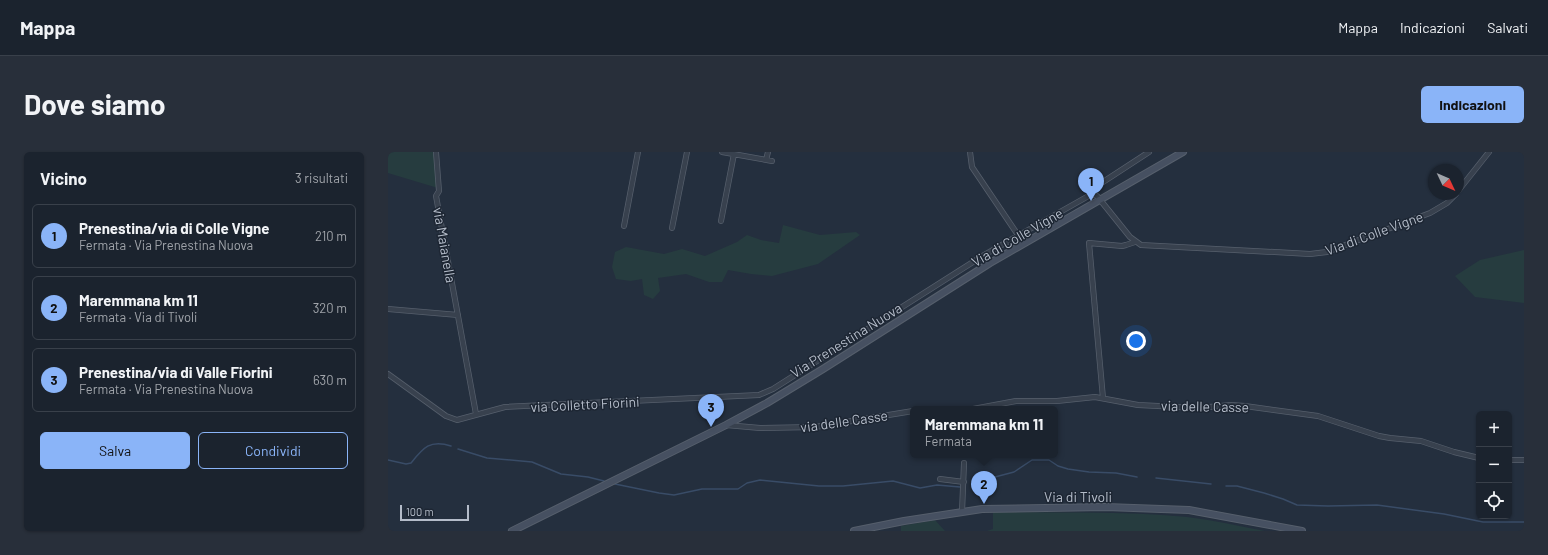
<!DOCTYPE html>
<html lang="it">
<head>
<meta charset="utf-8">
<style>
	body { margin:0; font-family:Barlow,sans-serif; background:#282f3a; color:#f1f3f6 }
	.controls { position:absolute; right:12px; bottom:12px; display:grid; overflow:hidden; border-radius:6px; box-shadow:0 1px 3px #0004 }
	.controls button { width:36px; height:36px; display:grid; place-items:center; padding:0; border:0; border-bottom:1px solid #39404a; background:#1b232e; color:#f1f3f6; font:20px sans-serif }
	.compass { position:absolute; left:1040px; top:12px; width:36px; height:36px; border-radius:50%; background:#1b232e; box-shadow:0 1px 3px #0004; rotate:134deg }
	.scale { position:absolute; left:12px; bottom:10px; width:69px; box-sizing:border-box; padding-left:4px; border:2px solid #b4bcc9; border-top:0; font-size:11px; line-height:14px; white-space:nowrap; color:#b4bcc9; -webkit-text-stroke:3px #1d2633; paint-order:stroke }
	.you { position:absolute; left:748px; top:189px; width:14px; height:14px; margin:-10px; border:3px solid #fff; border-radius:50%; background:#1a73e8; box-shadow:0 0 0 6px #1a73e833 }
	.badge { display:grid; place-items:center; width:26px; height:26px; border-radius:50%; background:#8ab4f8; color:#111; font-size:13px; font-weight:700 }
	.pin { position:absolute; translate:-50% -33px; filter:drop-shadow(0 1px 2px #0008) }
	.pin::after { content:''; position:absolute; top:21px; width:14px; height:12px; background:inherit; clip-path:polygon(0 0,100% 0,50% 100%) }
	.popup { position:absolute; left:522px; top:254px; width:148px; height:52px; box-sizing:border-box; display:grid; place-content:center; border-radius:6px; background:#1b232e; filter:drop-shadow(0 1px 3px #0005); font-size:13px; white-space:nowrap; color:#a0a4aa }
	.popup b { font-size:15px; color:#f1f3f6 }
	.popup::after { content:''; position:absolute; left:50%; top:100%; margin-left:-8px; border:8px solid transparent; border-top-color:#1b232e }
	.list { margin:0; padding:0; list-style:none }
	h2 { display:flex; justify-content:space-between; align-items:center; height:52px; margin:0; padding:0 16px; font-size:17px }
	h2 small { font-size:13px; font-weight:400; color:#a0a4aa }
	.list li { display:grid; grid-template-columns:26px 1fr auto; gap:12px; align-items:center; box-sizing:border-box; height:64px; margin:0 8px 8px; padding:0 8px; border:1px solid #39404a; border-radius:6px }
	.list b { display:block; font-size:15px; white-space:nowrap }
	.list p { margin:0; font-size:13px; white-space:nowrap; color:#a0a4aa }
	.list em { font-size:13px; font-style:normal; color:#a0a4aa }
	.actions { display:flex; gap:8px; padding:12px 16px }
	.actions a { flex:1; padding:9px 0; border:1px solid #8ab4f8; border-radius:6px; text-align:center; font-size:14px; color:#8ab4f8 }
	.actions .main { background:#8ab4f8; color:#111 }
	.icon { flex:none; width:22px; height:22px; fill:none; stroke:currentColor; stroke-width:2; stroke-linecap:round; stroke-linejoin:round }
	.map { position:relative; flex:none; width:1136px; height:379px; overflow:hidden; border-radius:6px }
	header { display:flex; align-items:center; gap:24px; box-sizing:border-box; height:56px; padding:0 20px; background:#1b232e; border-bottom:1px solid #39404a }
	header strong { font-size:19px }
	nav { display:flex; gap:22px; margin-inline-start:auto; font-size:14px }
	.intro { display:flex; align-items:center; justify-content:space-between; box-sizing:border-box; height:96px; padding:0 24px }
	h1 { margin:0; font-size:28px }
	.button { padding:10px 18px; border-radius:6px; background:#8ab4f8; color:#111; font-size:14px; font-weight:700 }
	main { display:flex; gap:24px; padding:0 24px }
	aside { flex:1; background:#1b232e; border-radius:6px; box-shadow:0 1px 3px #0004 }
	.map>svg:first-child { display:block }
</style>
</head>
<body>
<header>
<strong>Mappa</strong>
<nav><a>Mappa</a><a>Indicazioni</a><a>Salvati</a></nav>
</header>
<div class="intro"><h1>Dove siamo</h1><a class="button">Indicazioni</a></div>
<main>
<aside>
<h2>Vicino<small>3 risultati</small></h2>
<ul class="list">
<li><span class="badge">1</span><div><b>Prenestina/via di Colle Vigne</b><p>Fermata · Via Prenestina Nuova</p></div><em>210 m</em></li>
<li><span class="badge">2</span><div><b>Maremmana km 11</b><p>Fermata · Via di Tivoli</p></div><em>320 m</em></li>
<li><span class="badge">3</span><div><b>Prenestina/via di Valle Fiorini</b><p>Fermata · Via Prenestina Nuova</p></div><em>630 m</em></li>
</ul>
<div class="actions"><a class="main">Salva</a><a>Condividi</a></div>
</aside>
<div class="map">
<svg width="1136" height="379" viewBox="0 0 1136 379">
	<rect width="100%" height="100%" fill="#242f3e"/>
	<path fill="#263c3f" d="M 0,0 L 47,0 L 50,36 L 0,21 Z
		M 395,73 L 432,83 L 468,80 L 472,83 L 430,112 L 384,124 L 363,122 L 340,118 L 334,130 L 321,130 L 298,122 L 270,126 L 272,139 L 265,147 L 256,143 L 254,127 L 243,129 L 228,127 L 224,115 L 227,100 L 238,95 L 276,102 L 294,97 L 317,104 L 349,90 L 359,83 L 373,88 L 391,91 Z
		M 1136,98 L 1136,151 L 1087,145 L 1067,124 L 1092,108 Z
		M 605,360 C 669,361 735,359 799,365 C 825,368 851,374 877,379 L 599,379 L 605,377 Z
		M 547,368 L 557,379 L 513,379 L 513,374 Z"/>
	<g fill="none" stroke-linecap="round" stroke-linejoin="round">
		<path stroke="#394c67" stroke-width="1.5" d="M 70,297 L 99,306 L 144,310 L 173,322 L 200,325 L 216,329
			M 0,308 L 18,312 L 23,311 C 35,296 42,287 63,294
			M 768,326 L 823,332
			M 599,330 L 607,325 L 626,320 L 644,308 L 661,308 L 670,314 L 680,317 L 701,320 L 728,321 L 749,325
			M 227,332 L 271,341 L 286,343 L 314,337 L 350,337 L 359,331 L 372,328 L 431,334 L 455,334 L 505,329 L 532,336 L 549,333 L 572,335
			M 838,334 L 849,334 L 876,341 L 895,347 L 909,353 L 940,354 L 989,353 L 1056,362 L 1095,370 L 1136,370"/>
		<defs>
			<path id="street" d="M 48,0 L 51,39 L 48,44 L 88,262
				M 334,0 L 384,9
				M 582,0 L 584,15 L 630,83
				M 378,8 L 380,0
				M 715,30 L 761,0
				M 1070,39 L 1101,0
				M 333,69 L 346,2
				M 236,74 L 250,0
				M 284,76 L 299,0
				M 0,157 L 70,163
				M 0,222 L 58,264 L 69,268 L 117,255 L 371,243 L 385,237 L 596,103 L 704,42 L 709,44 L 742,85 L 753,93 L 922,102 L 939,100 L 1042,61 L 1059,51 L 1068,42
				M 715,246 L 701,91 L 734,94 L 738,93 L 747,90
				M 585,257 L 628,249 L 669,249 L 707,245 L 750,253 L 810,256 L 843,253 L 857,254 L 930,264 L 991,284 L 1002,286 L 1033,289 L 1066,300 L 1091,306
				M 338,273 L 372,276 L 427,275 L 525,259
				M 1121,308 L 1136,308
				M 552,327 L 576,330
				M 574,360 L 576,311"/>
			<path id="secondary" d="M 124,379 L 338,273 L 379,251 L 435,217 L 602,111 L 795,0
				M 466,379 L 516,369 L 594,357 L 718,355 L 801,358 L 914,379"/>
		</defs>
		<use href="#street" stroke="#565f6c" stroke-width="6"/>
		<use href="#secondary" stroke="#565f6c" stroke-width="8"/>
		<use href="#street" stroke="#38414e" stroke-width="4.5"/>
		<use href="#secondary" stroke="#465061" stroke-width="6"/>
	</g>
	<g text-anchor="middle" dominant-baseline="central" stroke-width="3" stroke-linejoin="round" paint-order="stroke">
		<g font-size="14" fill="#b4bcc9" stroke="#1d2633">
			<text transform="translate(986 81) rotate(-20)">Via di Colle Vigne</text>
			<text transform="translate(629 85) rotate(-30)">Via di Colle Vigne</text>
			<text transform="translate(57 93) rotate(80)">via Maianella</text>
			<text transform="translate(458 188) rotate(-32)">Via Prenestina Nuova</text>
			<text transform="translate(197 252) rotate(-3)">via Colletto Fiorini</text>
			<text transform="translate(817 254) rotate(1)">via delle Casse</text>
			<text transform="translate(456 269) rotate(-8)">via delle Casse</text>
			<text x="690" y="344">Via di Tivoli</text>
		</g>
	</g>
</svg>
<div class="controls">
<button>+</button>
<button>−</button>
<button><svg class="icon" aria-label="locate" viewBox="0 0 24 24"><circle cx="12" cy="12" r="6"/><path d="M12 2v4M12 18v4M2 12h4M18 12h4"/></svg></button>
</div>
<svg class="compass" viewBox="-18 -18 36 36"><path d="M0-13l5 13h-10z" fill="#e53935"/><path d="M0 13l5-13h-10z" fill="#a0a4aa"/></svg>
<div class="scale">100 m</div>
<div class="you"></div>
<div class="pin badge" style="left:703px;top:49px">1</div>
<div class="pin badge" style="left:596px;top:352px">2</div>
<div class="popup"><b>Maremmana km 11</b>Fermata</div>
<div class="pin badge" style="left:323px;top:275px">3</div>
</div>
</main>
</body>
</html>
